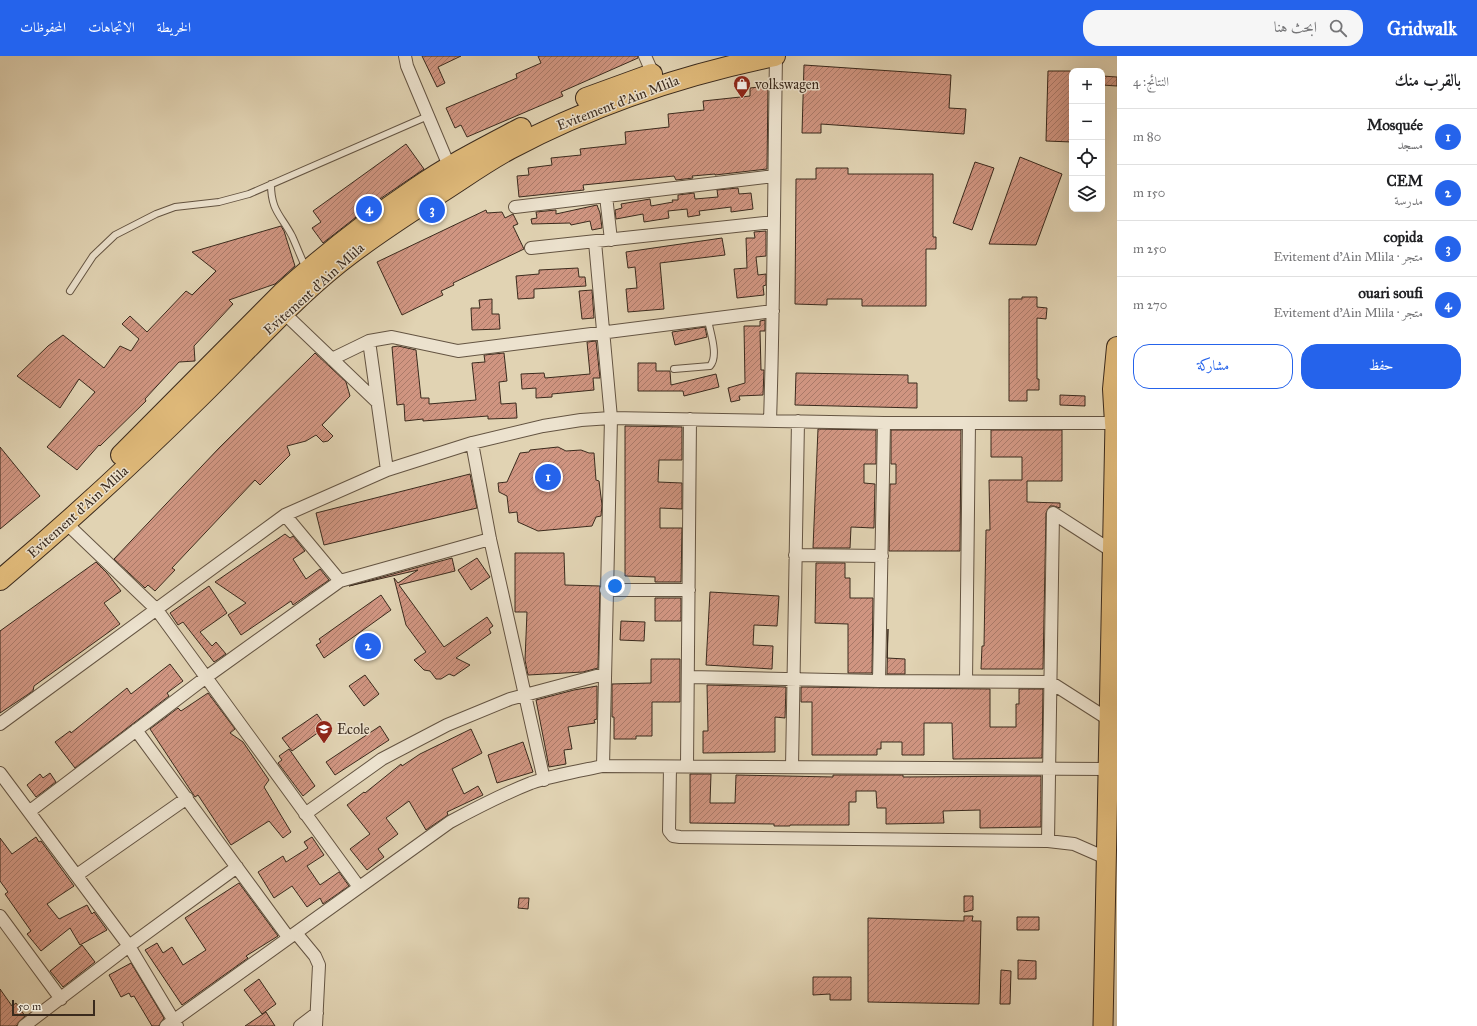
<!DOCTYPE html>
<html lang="ar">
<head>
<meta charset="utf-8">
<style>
	body { margin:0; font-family:"IM FELL Great Primer",Amiri,serif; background:#f6f6f6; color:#202124; direction:rtl }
	.controls { position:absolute; right:12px; top:12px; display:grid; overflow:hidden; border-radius:8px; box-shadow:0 4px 16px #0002 }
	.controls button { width:36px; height:36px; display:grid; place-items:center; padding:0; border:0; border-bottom:1px solid #e0e0e0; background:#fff; color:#202124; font:20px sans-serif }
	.scale { position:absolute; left:12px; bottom:10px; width:83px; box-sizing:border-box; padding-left:4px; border:2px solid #3a2a1d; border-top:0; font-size:11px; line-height:14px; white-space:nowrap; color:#3a2a1d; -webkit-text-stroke:3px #ece2ce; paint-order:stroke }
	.you { position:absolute; left:615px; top:530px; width:14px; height:14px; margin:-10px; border:3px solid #fff; border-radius:50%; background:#1a73e8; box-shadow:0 0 0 6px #1a73e833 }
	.badge { display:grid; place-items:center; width:26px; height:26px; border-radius:50%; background:#2563eb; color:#fff; font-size:13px; font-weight:700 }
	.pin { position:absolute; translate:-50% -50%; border:2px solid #fff; box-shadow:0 1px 4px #0006 }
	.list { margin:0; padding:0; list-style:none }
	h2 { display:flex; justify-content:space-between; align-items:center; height:52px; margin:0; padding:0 16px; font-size:17px }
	h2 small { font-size:13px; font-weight:400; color:#757577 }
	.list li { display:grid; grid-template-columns:26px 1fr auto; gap:12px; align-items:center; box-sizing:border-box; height:56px; padding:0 16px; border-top:1px solid #e0e0e0 }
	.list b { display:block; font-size:15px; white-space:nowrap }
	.list p { margin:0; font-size:13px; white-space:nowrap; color:#757577 }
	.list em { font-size:13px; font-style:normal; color:#757577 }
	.actions { display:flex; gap:8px; padding:12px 16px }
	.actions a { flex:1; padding:9px 0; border:1px solid #2563eb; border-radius:16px; text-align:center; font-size:14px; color:#2563eb }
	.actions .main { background:#2563eb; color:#fff }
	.icon { flex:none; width:22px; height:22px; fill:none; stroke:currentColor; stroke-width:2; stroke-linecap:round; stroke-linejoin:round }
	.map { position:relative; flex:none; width:1117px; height:970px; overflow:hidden; direction:ltr }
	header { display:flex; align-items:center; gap:24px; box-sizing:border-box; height:56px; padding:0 20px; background:#2563eb; color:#fff }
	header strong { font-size:19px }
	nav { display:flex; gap:22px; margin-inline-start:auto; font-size:14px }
	.search { width:280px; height:36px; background:#f6f6f6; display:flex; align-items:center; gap:10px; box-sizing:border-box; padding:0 14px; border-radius:16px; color:#757577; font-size:15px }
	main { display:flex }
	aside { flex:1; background:#fff }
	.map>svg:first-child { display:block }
</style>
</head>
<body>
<header>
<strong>Gridwalk</strong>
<div class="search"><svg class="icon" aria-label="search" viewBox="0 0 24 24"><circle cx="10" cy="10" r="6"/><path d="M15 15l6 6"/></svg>ابحث هنا</div>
<nav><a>الخريطة</a><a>الاتجاهات</a><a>المحفوظات</a></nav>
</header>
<main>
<aside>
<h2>بالقرب منك<small>النتائج: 4</small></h2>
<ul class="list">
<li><span class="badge">1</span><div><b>Mosquée</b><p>مسجد</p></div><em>80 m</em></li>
<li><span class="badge">2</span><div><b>CEM</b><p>مدرسة</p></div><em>150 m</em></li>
<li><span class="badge">3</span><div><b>copida</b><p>متجر · Evitement d'Ain Mlila</p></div><em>250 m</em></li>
<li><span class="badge">4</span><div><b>ouari soufi</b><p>متجر · Evitement d'Ain Mlila</p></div><em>270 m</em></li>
</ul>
<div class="actions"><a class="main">حفظ</a><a>مشاركة</a></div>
</aside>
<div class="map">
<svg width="1117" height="970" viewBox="0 0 1117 970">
	<defs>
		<pattern id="building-hatch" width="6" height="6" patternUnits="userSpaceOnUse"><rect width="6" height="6" fill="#d09581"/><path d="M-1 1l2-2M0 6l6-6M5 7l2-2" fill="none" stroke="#aa7a69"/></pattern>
	</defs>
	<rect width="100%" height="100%" fill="#e1d3b3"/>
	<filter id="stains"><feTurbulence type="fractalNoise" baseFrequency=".005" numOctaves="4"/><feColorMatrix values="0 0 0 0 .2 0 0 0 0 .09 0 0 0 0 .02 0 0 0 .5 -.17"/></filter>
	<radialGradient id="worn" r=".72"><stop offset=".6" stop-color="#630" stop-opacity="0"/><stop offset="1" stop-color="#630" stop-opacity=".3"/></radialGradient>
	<path fill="url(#building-hatch)" stroke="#3a2a1d" d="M 422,0 L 461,0 L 438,11 L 445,27 L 437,31 Z
		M 538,0 L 638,0 L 638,2 L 561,36 L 563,40 L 467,81 L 461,69 L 455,72 L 446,52 L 517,22 L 516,18 L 541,7 Z
		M 804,9 L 951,19 L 949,52 L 966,53 L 964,78 L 821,68 L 821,77 L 802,77 Z
		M 1048,15 L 1072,15 L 1072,86 L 1046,85 Z
		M 1102,20 L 1117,21 L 1117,30 L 1102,29 Z
		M 768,30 L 767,113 L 715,119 L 715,118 L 692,120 L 693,122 L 676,124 L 674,120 L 583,129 L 584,134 L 519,141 L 517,120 L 529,119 L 528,112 L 552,109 L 551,102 L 581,99 L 580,93 L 626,88 L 625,76 L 669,71 L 668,58 L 704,54 L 703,45 L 750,40 L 750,32 Z
		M 406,88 L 424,113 L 374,147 L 323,187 L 312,172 L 321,166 L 313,155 Z
		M 1020,101 L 1062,118 L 1036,189 L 989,188 Z
		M 975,106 L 994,112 L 972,174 L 953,167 Z
		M 816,112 L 848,112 L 848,118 L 933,118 L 933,181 L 936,181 L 936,193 L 926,193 L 926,250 L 862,250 L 862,243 L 827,243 L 827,249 L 795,248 L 796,123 L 816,123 Z
		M 738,132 L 739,138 L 751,137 L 753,153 L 731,156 L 731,151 L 699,155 L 700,159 L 688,161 L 687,153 L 668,155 L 669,162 L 644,166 L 643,158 L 616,163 L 615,154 L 622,152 L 621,148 L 650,143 L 651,150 L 673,146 L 672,144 L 678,144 L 678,139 L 694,137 L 695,143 L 718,141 L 717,134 Z
		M 597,149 L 600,157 L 602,172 L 592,174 L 590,165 L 571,169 L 570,167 L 532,168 L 531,163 L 537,162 L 536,156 L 556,154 L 556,158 Z
		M 486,154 L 487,157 L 502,156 L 505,162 L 513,158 L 518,168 L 513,170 L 524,193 L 453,227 L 454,229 L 441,235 L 443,239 L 402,259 L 377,206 Z
		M 281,170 L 284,175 L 295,210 L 275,228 L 229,244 L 233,248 L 194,290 L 195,305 L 179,306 L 145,343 L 146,345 L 100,390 L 99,389 L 77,414 L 47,391 L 95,336 L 79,323 L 60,352 L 17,320 L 48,290 L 63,279 L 104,312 L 120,290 L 131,295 L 139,283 L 122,268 L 130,260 L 147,276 L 186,235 L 192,239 L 216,215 L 192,196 Z
		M 766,175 L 766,200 L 756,201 L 758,219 L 766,218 L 766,229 L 763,230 L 764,239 L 737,242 L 734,213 L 747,212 L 746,182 L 755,182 L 754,176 Z
		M 722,182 L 725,199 L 660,207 L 664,253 L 628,256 L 626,233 L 637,232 L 635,211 L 628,212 L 626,196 Z
		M 578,212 L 579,221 L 585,221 L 586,230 L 534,233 L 534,242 L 518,243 L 516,220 L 539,218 L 539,214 Z
		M 592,234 L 594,262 L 582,263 L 579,235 Z
		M 1022,241 L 1037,241 L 1037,251 L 1047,252 L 1046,263 L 1037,262 L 1037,323 L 1039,323 L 1039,334 L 1027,334 L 1027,345 L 1009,345 L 1009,243 L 1022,243 Z
		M 492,243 L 492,258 L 499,258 L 500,273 L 472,274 L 471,252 L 480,252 L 479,244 Z
		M 765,264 L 765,275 L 760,275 L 761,314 L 764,314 L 763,339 L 739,340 L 740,344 L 731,346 L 728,332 L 745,327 L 744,270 L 760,270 L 760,265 Z
		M 705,271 L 707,281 L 675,289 L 672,276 Z
		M 596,285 L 600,322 L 593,322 L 594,334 L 552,338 L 552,341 L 536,342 L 536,332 L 522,333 L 521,318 L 544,317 L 545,322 L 590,318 L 587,286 Z
		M 398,290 L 416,294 L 421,342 L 429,342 L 429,348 L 476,344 L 472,307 L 485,306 L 484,299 L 504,297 L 507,325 L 499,326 L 501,348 L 516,347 L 517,362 L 488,363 L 488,360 L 423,365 L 423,363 L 405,365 L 404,348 L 397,349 L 392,291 Z
		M 315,297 L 346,326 L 350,340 L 322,369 L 333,380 L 328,385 L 323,386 L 316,379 L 306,385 L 287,390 L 290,399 L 260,429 L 255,424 L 172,512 L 175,514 L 155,535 L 148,529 L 145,532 L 114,503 L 219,392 Z
		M 638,307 L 656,307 L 656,315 L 670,315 L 671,329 L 716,318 L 719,331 L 684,340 L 683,335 L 638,335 Z
		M 796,317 L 908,319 L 908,327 L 917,327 L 917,352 L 795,349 Z
		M 1060,339 L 1085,340 L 1085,350 L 1060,349 Z
		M 625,370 L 682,371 L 682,404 L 659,404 L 658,426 L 682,427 L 682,453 L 660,452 L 660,472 L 682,472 L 681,526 L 655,526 L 655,521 L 625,520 Z
		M 818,373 L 876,374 L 876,408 L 864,408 L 864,427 L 875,428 L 874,472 L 851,471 L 850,492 L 813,492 Z
		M 891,374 L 961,374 L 960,495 L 889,495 L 890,428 L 896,428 L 896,408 L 891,408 Z
		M 991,374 L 1062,374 L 1062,425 L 1027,425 L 1027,446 L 1060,447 L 1060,452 L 1054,450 L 1050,450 L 1046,457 L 1043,613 L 981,613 L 982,590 L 984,590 L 986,474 L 990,474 L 989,424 L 1022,424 L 1022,401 L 991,401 Z
		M 0,391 L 40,440 L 0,473 Z
		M 558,391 L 566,395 L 581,394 L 589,397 L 594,397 L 596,424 L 599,425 L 602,449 L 601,460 L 596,461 L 592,470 L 538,475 L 518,466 L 517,456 L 509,457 L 507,440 L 499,436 L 498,427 L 507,426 L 520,397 L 529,396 L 530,394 Z
		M 470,418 L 477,452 L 324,489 L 316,457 Z
		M 285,478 L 290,482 L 293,480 L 305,495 L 293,503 L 306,523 L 320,513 L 329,524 L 293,549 L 291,545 L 241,579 L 228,559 L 246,547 L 215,526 Z
		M 515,497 L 564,497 L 565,529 L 600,530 L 598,612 L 583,616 L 528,619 L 525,604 L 527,556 L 515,556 Z
		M 452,502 L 455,515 L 399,529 L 444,591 L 487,561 L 493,570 L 489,573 L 491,577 L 456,602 L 470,609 L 454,620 L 449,618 L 441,623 L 436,623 L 430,615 L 424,614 L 414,604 L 426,596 L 406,569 L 394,522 L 398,527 L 418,514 L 349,530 Z
		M 477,502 L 490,521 L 471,534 L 458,514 Z
		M 96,506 L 107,517 L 121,535 L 104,547 L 120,568 L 34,630 L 33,635 L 0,657 L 0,575 Z
		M 816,507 L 845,507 L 845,522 L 850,522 L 850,542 L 873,542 L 872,617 L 848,617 L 848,568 L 815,567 Z
		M 209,530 L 227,557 L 200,576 L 212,590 L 216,586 L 226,598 L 214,606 L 183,566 L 178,569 L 170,557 Z
		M 710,536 L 779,540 L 777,570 L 754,569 L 753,589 L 773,590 L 772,613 L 706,609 Z
		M 381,539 L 391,554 L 324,602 L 316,589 L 321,586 L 319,583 Z
		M 655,542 L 681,542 L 681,565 L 655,565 Z
		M 621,565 L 645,566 L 644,585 L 620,584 Z
		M 888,573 L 887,602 L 905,603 L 905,618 L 887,618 Z
		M 651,603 L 680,603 L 680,646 L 652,646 L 652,680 L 636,680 L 636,683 L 614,683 L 614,661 L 612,661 L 612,628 L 651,627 Z
		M 170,608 L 183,625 L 167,637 L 169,640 L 75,712 L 55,686 L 70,675 L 71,677 L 127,632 L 131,638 Z
		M 365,619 L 379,638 L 364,650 L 349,630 Z
		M 707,629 L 786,631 L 785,662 L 775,661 L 775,696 L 703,697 L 703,675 L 708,675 Z
		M 597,630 L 597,663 L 594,664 L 595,667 L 568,671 L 572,693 L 564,694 L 566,708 L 549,711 L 536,644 L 574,634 Z
		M 801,631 L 990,633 L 990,671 L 1016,671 L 1016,648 L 1019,648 L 1019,633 L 1043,633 L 1042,702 L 953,703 L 952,667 L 924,667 L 924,699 L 902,699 L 902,686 L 881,686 L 881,693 L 877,693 L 877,699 L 812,699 L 812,646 L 801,646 Z
		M 208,637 L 235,673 L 230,677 L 243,686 L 269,724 L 264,731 L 291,776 L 283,782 L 269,765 L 231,789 L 198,739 L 195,741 L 150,673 L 178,652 L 181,655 Z
		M 317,658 L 326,671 L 292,695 L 282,682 Z
		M 380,670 L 389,684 L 335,719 L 326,706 Z
		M 471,673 L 482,697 L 452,713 L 464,738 L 478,730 L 483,739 L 447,756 L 448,759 L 426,774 L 409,745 L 386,762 L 398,778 L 378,793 L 384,801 L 367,814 L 350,793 L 370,778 L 347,749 L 364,736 L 365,737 L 401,708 L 402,710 L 420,698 Z
		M 523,686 L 533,716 L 497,727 L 488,699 Z
		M 289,693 L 315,730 L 303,740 L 278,707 L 282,704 L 279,700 Z
		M 50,717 L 56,726 L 36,741 L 27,729 L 40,718 L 43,722 Z
		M 690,718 L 711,718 L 710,747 L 735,747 L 736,719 L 833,721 L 833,719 L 903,719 L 903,721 L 1041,720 L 1041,771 L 980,772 L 980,754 L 943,755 L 944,767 L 886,768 L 886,752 L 877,752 L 876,735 L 856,735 L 856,746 L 849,746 L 849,769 L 790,769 L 790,770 L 774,770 L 774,768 L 690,767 Z
		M 36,781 L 39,786 L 41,785 L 74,830 L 47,848 L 59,863 L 87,849 L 92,858 L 94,856 L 107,874 L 80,889 L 70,872 L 41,895 L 27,878 L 31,875 L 5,838 L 8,836 L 0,825 L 0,782 L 12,798 Z
		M 312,781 L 324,799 L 307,810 L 320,829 L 339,816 L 349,830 L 323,848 L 320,842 L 307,851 L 292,830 L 274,842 L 258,816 L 283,800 L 286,806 L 308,792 L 304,786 Z
		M 239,827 L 278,880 L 246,900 L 248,902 L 182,949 L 145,894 L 157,887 L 163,897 L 172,891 L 183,909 L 206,894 L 185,862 Z
		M 964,840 L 973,840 L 973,854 L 964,856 Z
		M 519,842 L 529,842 L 528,853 L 518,852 Z
		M 964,860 L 973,860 L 972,865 L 981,865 L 979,948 L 868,946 L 868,862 L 964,865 Z
		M 1017,861 L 1039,861 L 1039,874 L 1017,874 Z
		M 82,889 L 95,906 L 63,931 L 50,915 Z
		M 1018,904 L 1036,905 L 1036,923 L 1018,923 Z
		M 131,907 L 164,962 L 159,970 L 152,970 L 134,940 L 131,941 L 129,937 L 121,941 L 109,919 Z
		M 1001,914 L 1011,915 L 1010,948 L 1000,948 Z
		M 813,921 L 851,921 L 851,944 L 830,944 L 830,938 L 813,939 Z
		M 259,923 L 276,948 L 262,958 L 244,934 Z
		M 0,933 L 12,950 L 16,947 L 25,960 L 16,970 L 0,970 Z
		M 266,956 L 275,970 L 245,970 Z"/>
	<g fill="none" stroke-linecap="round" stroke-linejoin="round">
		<defs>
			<path id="service" d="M 271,128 C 271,155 281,159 292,180 C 297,191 301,202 306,212
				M 70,235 L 93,200 L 115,179 L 156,158 L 175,151 L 219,146 L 249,138 L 428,60
				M 674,313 L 710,310 C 719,300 710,276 708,264"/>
			<path id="minor" d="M 405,0 L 407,10 L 452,117
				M 645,0 L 653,18
				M 606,140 L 611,184
				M 515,151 L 774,120
				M 595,186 L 611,362 L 603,710
				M 531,192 L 773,166
				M 284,257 L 377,346
				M 369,285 L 387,414
				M 332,303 L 369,285 L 392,281 L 458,295 L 773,255
				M 770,365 C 774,243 774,122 776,0
				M 472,387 L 490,483 L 544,724
				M 285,459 L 340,525 L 490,483
				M 66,467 L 157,554 L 359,831
				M 795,499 L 882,500
				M 606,534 L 689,534
				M 689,621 L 879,625 L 1050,626 L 1108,663
				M 879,625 L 884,367
				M 966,625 L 969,367
				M 0,668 L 285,459 L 387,414 L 472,387 L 543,370 L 581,364 L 611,362 L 884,367 L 1115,367
				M 136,674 L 288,881
				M 687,710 L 690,363
				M 670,711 L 669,775 L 673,780 L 680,781 L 1048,785 L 1074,788 L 1106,802
				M 792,711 L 798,365
				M 0,717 L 129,890 L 177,970
				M 30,755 L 205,622 L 340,525
				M 305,758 L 382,703 L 447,669 L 510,643 L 604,618
				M 1048,785 L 1053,457 L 1112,495
				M 77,819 L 187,742
				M 0,860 L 61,943
				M 296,877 L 315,900 L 319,909 L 316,970
				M 24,970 L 129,890 L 237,811
				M 166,970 L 450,766 C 476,752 503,738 531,727 C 554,719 579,715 603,710 L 1107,713
				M 300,970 L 317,957"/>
			<path id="primary" d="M 1103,970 L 1115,367"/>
			<path id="trunk" d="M 586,42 L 652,18
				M 1115,367 L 1113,333 L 1117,291
				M 121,399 L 282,237 C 324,199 369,164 416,132 C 449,109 485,91 521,72
				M 0,524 C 70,465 136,404 201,340 C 246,296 289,247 339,207 C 370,182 403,161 437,139 C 461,124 484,107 510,93 C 593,49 682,19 775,0"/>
		</defs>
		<use href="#service" stroke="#645442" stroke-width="8"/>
		<use href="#minor" stroke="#645442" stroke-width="14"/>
		<use href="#primary" stroke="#3a2a1d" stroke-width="21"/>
		<use href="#trunk" stroke="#3a2a1d" stroke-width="22"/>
		<use href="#service" stroke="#ece2ce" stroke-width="6"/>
		<use href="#minor" stroke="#ece2ce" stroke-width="12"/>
		<use href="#primary" stroke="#e0ba7a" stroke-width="19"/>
		<use href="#trunk" stroke="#e0ba7a" stroke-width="20"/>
	</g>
	<defs>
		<symbol id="shop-pin" viewBox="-11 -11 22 30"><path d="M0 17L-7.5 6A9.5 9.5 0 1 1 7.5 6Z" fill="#8f2418" stroke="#ece2ce"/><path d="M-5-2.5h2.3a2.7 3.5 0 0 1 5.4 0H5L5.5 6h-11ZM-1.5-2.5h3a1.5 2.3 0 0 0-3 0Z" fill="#fff"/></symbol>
		<symbol id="school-pin" viewBox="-11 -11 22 30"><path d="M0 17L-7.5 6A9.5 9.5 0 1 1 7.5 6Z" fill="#8f2418" stroke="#ece2ce"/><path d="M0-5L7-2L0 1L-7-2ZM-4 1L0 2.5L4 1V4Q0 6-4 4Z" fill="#fff"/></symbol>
	</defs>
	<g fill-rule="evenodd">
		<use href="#shop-pin" x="732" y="18" width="20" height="27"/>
		<use href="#school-pin" x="314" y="663" width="20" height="27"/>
	</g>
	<g text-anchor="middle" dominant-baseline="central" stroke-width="3" stroke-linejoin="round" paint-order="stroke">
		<g font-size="14" fill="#3a2a1d" stroke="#ece2ce" text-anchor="start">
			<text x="755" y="28">volkswagen</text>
			<text x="337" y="673">Ecole</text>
		</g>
		<g font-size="14" fill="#3a2a1d" stroke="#ece2ce">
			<text transform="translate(618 47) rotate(-21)">Evitement d'Ain Mlila</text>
			<text transform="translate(314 233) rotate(-42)">Evitement d'Ain Mlila</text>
			<text transform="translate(78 456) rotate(-42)">Evitement d'Ain Mlila</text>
		</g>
	</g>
	<rect width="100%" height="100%" filter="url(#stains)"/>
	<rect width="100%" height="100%" fill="url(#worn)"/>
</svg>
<div class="controls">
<button>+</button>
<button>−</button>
<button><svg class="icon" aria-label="locate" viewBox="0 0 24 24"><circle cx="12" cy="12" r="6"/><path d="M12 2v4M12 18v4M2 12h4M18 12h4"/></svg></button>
<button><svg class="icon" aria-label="layers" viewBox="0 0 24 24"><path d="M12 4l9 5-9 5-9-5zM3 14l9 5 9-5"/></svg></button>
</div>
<div class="scale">50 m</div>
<div class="you"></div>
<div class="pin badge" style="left:548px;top:421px">1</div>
<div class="pin badge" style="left:368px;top:590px">2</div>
<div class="pin badge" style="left:432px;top:154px">3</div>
<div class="pin badge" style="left:369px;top:153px">4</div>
</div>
</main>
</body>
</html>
